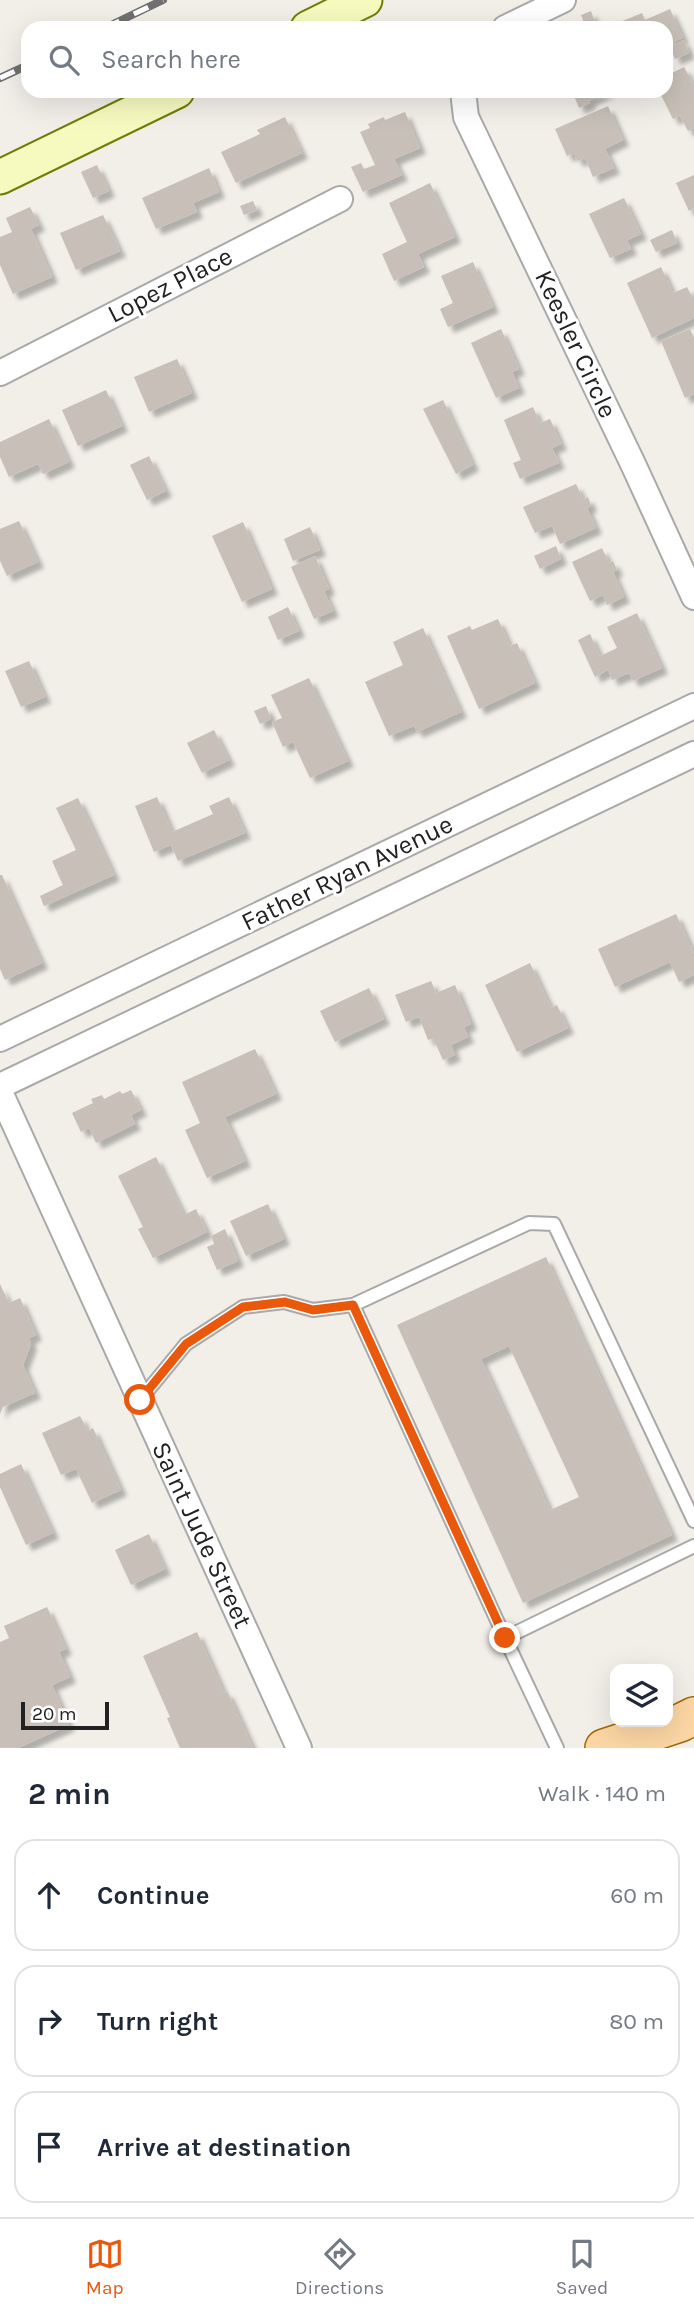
<!DOCTYPE html>
<html lang="en">
<head>
<meta charset="utf-8">
<style>
	body { margin:0; font-family:Karla,sans-serif; background:#f2f2f3; color:#1f2937 }
	.controls { position:absolute; right:21px; bottom:21px; display:grid; overflow:hidden; border-radius:14px; box-shadow:0 7px 28px #0002 }
	.controls button { width:63px; height:63px; display:grid; place-items:center; padding:0; border:0; border-bottom:2px solid #e0e1e3; background:#fff; color:#1f2937; font:35px sans-serif }
	.scale { position:absolute; left:21px; bottom:18px; width:88px; box-sizing:border-box; padding-left:7px; border:4px solid #222; border-top:0; font-size:19px; line-height:24px; white-space:nowrap; color:#222; -webkit-text-stroke:5px #fff; paint-order:stroke }
	.stop { position:absolute; width:21px; height:21px; margin:-16px; border:5px solid #ea580c; border-radius:50%; background:#fff }
	.stop.end { background:#ea580c; border-color:#fff; box-shadow:0 2px 7px #0008 }
	.list { margin:0; padding:0; list-style:none }
	h2 { display:flex; justify-content:space-between; align-items:center; height:91px; margin:0; padding:0 28px; font-size:30px }
	h2 small { font-size:23px; font-weight:400; color:#747a83 }
	.list li { display:grid; grid-template-columns:46px 1fr auto; gap:21px; align-items:center; box-sizing:border-box; height:112px; margin:0 14px 14px; padding:0 14px; border:2px solid #e0e1e3; border-radius:21px }
	.list b { display:block; font-size:26px; white-space:nowrap }
	.list em { font-size:23px; font-style:normal; color:#747a83 }
	.icon { flex:none; width:38px; height:38px; fill:none; stroke:currentColor; stroke-width:2; stroke-linecap:round; stroke-linejoin:round }
	.map { position:relative; flex:none; width:694px; height:1748px; overflow:hidden }
	.search { position:absolute; background:#fff; box-shadow:0 7px 28px #0002; left:21px; right:21px; top:21px; height:77px; display:flex; align-items:center; gap:18px; box-sizing:border-box; padding:0 24px; border-radius:21px; color:#747a83; font-size:26px }
	.sheet { height:469px; background:#fff }
	nav { display:flex; justify-content:space-around; align-items:center; box-sizing:border-box; height:98px; border-top:2px solid #e0e1e3; background:#fff; font-size:19px; color:#747a83 }
	nav a { display:grid; justify-items:center; gap:4px }
	nav .on { color:#ea580c }
	.map>svg:first-child { display:block }
</style>
</head>
<body>
<div class="map">
<svg width="694" height="1748" viewBox="0 0 694 1748">
	<defs>
		<filter id="shadow"><feDropShadow dx="6" dy="6" stdDeviation="2" flood-color="#0004"/></filter>
	</defs>
	<rect width="100%" height="100%" fill="#f2efe9"/>
	<path fill="#c7bfb8" fill-rule="evenodd" filter="url(#shadow)" d="M 670,9 L 683,38 L 666,45 L 666,28 L 623,28 L 620,22 L 642,13 L 645,20 Z
		M 591,11 L 597,28 L 586,28 L 581,15 Z
		M 684,40 L 689,53 L 675,59 L 670,46 Z
		M 684,67 L 694,85 L 694,128 L 688,131 L 680,116 L 673,119 L 659,91 L 666,91 L 666,76 Z
		M 585,91 L 609,91 L 589,100 L 590,103 L 579,108 L 574,96 Z
		M 608,106 L 623,140 L 605,149 L 614,168 L 593,177 L 585,158 L 577,161 L 574,153 L 567,156 L 555,129 Z
		M 405,112 L 420,148 L 394,159 L 402,175 L 363,192 L 351,167 L 361,163 L 364,169 L 375,165 L 360,132 L 370,128 L 368,124 L 384,117 L 385,120 Z
		M 285,117 L 302,153 L 236,183 L 221,152 L 260,134 L 257,130 Z
		M 97,165 L 109,191 L 93,198 L 81,172 Z
		M 209,168 L 219,192 L 193,203 L 197,212 L 156,229 L 142,198 Z
		M 694,175 L 694,208 L 689,211 L 676,183 Z
		M 430,183 L 455,237 L 418,254 L 424,267 L 394,281 L 382,254 L 407,242 L 389,203 Z
		M 624,198 L 641,234 L 627,240 L 631,249 L 610,258 L 589,214 Z
		M 253,201 L 257,210 L 244,215 L 240,206 Z
		M 30,207 L 39,225 L 31,229 L 52,277 L 13,294 L 0,265 L 0,237 L 12,232 L 6,218 Z
		M 103,215 L 120,251 L 76,270 L 60,233 Z
		M 672,230 L 677,243 L 656,252 L 650,240 Z
		M 473,262 L 493,307 L 448,327 L 440,309 L 453,303 L 441,276 Z
		M 661,267 L 673,293 L 687,287 L 692,297 L 694,296 L 694,318 L 652,338 L 627,283 Z
		M 501,329 L 519,369 L 512,372 L 519,388 L 496,398 L 471,343 Z
		M 690,329 L 694,338 L 694,394 L 685,398 L 661,341 Z
		M 177,359 L 192,393 L 149,412 L 134,377 Z
		M 106,390 L 122,426 L 78,446 L 62,410 Z
		M 443,400 L 473,465 L 456,474 L 423,409 Z
		M 533,407 L 540,423 L 550,419 L 561,444 L 552,448 L 559,463 L 520,479 L 513,463 L 521,460 L 504,420 Z
		M 49,419 L 69,462 L 43,474 L 38,464 L 9,477 L 0,457 L 0,442 Z
		M 149,456 L 166,491 L 147,500 L 130,465 Z
		M 576,484 L 583,499 L 588,497 L 591,506 L 587,508 L 596,528 L 560,544 L 552,526 L 535,533 L 523,507 Z
		M 19,521 L 38,562 L 7,576 L 0,561 L 0,529 Z
		M 243,522 L 272,589 L 242,602 L 212,536 Z
		M 310,527 L 320,550 L 293,561 L 284,539 Z
		M 556,546 L 561,559 L 540,569 L 534,556 Z
		M 602,548 L 609,563 L 613,561 L 617,570 L 613,572 L 624,597 L 607,605 L 603,595 L 590,601 L 572,562 Z
		M 315,556 L 329,589 L 324,591 L 333,611 L 314,619 L 291,567 Z
		M 288,607 L 299,631 L 278,640 L 268,617 Z
		M 637,613 L 662,668 L 633,681 L 629,673 L 612,680 L 608,670 L 595,677 L 578,640 L 590,634 L 600,656 L 617,648 L 607,627 Z
		M 498,619 L 510,646 L 517,643 L 535,683 L 479,709 L 447,636 L 470,626 L 472,630 Z
		M 423,628 L 461,712 L 417,732 L 414,726 L 389,736 L 365,682 L 403,665 L 393,642 Z
		M 29,661 L 45,697 L 21,707 L 5,671 Z
		M 309,678 L 348,761 L 310,778 L 293,742 L 283,747 L 272,722 L 282,718 L 271,695 Z
		M 266,706 L 271,719 L 260,724 L 254,711 Z
		M 214,730 L 229,760 L 202,773 L 187,743 Z
		M 157,797 L 172,832 L 213,814 L 209,806 L 229,797 L 245,833 L 178,861 L 171,845 L 154,852 L 135,806 Z
		M 78,798 L 114,875 L 44,906 L 40,896 L 63,885 L 52,861 L 76,850 L 56,808 Z
		M 0,875 L 2,875 L 42,963 L 5,980 L 0,969 Z
		M 676,914 L 694,954 L 694,975 L 679,982 L 670,962 L 615,987 L 598,949 Z
		M 530,963 L 551,1008 L 557,1005 L 568,1028 L 517,1052 L 485,985 Z
		M 431,981 L 436,993 L 455,985 L 471,1024 L 464,1027 L 468,1037 L 451,1045 L 455,1055 L 443,1060 L 433,1038 L 428,1040 L 419,1017 L 406,1022 L 395,995 Z
		M 369,988 L 384,1019 L 335,1042 L 320,1011 Z
		M 255,1049 L 276,1094 L 225,1117 L 245,1161 L 207,1178 L 185,1130 L 200,1123 L 182,1082 Z
		M 131,1090 L 141,1110 L 131,1115 L 135,1124 L 96,1143 L 89,1128 L 81,1132 L 72,1113 L 93,1103 L 91,1099 L 102,1095 L 104,1099 L 120,1091 L 122,1094 Z
		M 156,1157 L 184,1215 L 196,1209 L 207,1232 L 153,1258 L 138,1229 L 143,1227 L 118,1176 Z
		M 268,1204 L 284,1239 L 246,1256 L 230,1221 Z
		M 225,1229 L 238,1261 L 217,1270 L 207,1247 L 214,1244 L 211,1236 Z
		M 546,1257 L 672,1535 L 523,1603 L 397,1325 ZM 509,1346 L 579,1497 L 550,1510 L 481,1359 Z
		M 0,1284 L 9,1303 L 20,1298 L 36,1335 L 29,1338 L 31,1344 L 23,1365 L 35,1393 L 3,1407 L 0,1414 Z
		M 80,1416 L 88,1431 L 93,1428 L 121,1490 L 92,1503 L 76,1469 L 61,1475 L 42,1433 Z
		M 21,1464 L 53,1533 L 26,1545 L 0,1487 L 0,1474 Z
		M 149,1534 L 165,1569 L 131,1585 L 115,1550 Z
		M 47,1607 L 66,1649 L 59,1652 L 70,1677 L 52,1685 L 69,1725 L 18,1748 L 0,1748 L 0,1642 L 9,1638 L 4,1626 Z
		M 197,1632 L 224,1693 L 227,1691 L 253,1748 L 180,1748 L 167,1718 L 170,1717 L 143,1656 Z"/>
	<g fill="none" stroke-linecap="round" stroke-linejoin="round">
		<defs>
			<path id="service" d="M 353,1305 L 505,1638 L 694,1546
				M 140,1400 L 186,1344 L 243,1307 L 284,1302 L 313,1310 L 353,1305 L 529,1223 L 554,1224 L 694,1521
				M 505,1638 L 557,1748"/>
			<path id="minor" d="M 505,28 L 563,0
				M 463,91 L 466,117 L 633,464 L 694,597
				M 0,373 L 340,199
				M 0,1039 L 694,706
				M 0,1086 L 694,754
				M 0,1092 L 299,1748"/>
			<path id="secondary" d="M 308,28 L 365,0
				M 0,177 L 177,91"/>
			<path id="primary" d="M 604,1748 L 680,1723 L 694,1716"/>
		</defs>
		<use href="#service" stroke="#a9a9a9" stroke-width="16"/>
		<use href="#minor" stroke="#a9a9a9" stroke-width="28"/>
		<use href="#secondary" stroke="#707d05" stroke-width="37"/>
		<use href="#primary" stroke="#a06b00" stroke-width="40"/>
		<use href="#service" stroke="#fff" stroke-width="12"/>
		<use href="#minor" stroke="#fff" stroke-width="24"/>
		<use href="#secondary" stroke="#f7fabf" stroke-width="33"/>
		<use href="#primary" stroke="#fcd6a4" stroke-width="37"/>
		<defs>
			<path id="rail" d="M 105,28 L 163,0
				M 0,78 L 28,65"/>
		</defs>
		<use href="#rail" stroke="#707070" stroke-width="8"/>
		<use href="#rail" stroke="#fff" stroke-width="5" stroke-dasharray="16" stroke-linecap="butt"/>
	</g>
	<g fill="none" stroke-linecap="round" stroke-linejoin="round">
		<path stroke="#ea580c" stroke-width="9" d="M 140,1400 L 186,1344 L 243,1307 L 285,1302 L 313,1310 L 353,1305 L 505,1638"/>
	</g>
	<g text-anchor="middle" dominant-baseline="central" stroke-width="6" stroke-linejoin="round" paint-order="stroke">
		<g font-size="26" fill="#222" stroke="#fff">
			<text transform="translate(170 285) rotate(-27)">Lopez Place</text>
			<text transform="translate(576 344) rotate(65)">Keesler Circle</text>
			<text transform="translate(347 873) rotate(-26)">Father Ryan Avenue</text>
			<text transform="translate(202 1535) rotate(65)">Saint Jude Street</text>
		</g>
	</g>
</svg>
<div class="controls">
<button><svg class="icon" aria-label="layers" viewBox="0 0 24 24"><path d="M12 4l9 5-9 5-9-5zM3 14l9 5 9-5"/></svg></button>
</div>
<div class="scale">20 m</div>
<div class="stop" style="left:140px;top:1400px"></div>
<div class="stop end" style="left:505px;top:1638px"></div>
<div class="search"><svg class="icon" aria-label="search" viewBox="0 0 24 24"><circle cx="10" cy="10" r="6"/><path d="M15 15l6 6"/></svg>Search here</div>
</div>
<section class="sheet">
<h2>2 min<small>Walk · 140 m</small></h2>
<ul class="list">
<li><svg class="icon" aria-label="ahead" viewBox="0 0 24 24"><path d="M12 20V5M6 11l6-6 6 6"/></svg><div><b>Continue</b></div><em>60 m</em></li>
<li><svg class="icon" aria-label="right" viewBox="0 0 24 24"><path d="M7 20v-9h11M14 6l5 5-5 5"/></svg><div><b>Turn right</b></div><em>80 m</em></li>
<li><svg class="icon" aria-label="arrive" viewBox="0 0 24 24"><path d="M6 21V4h12l-3 4 3 4H6"/></svg><div><b>Arrive at destination</b></div></li>
</ul>
</section>
<nav>
<a class="on"><svg class="icon" aria-label="map" viewBox="0 0 24 24"><path d="M3 6l6-2 6 2 6-2v14l-6 2-6-2-6 2zM9 4v14M15 6v14"/></svg>Map</a>
<a><svg class="icon" aria-label="directions" viewBox="0 0 24 24"><path d="M12 3l9 9-9 9-9-9zM9 14v-3h6M13 9l2 2-2 2"/></svg>Directions</a>
<a><svg class="icon" aria-label="saved" viewBox="0 0 24 24"><path d="M7 4h10v16l-5-4-5 4z"/></svg>Saved</a>
</nav>
</body>
</html>
